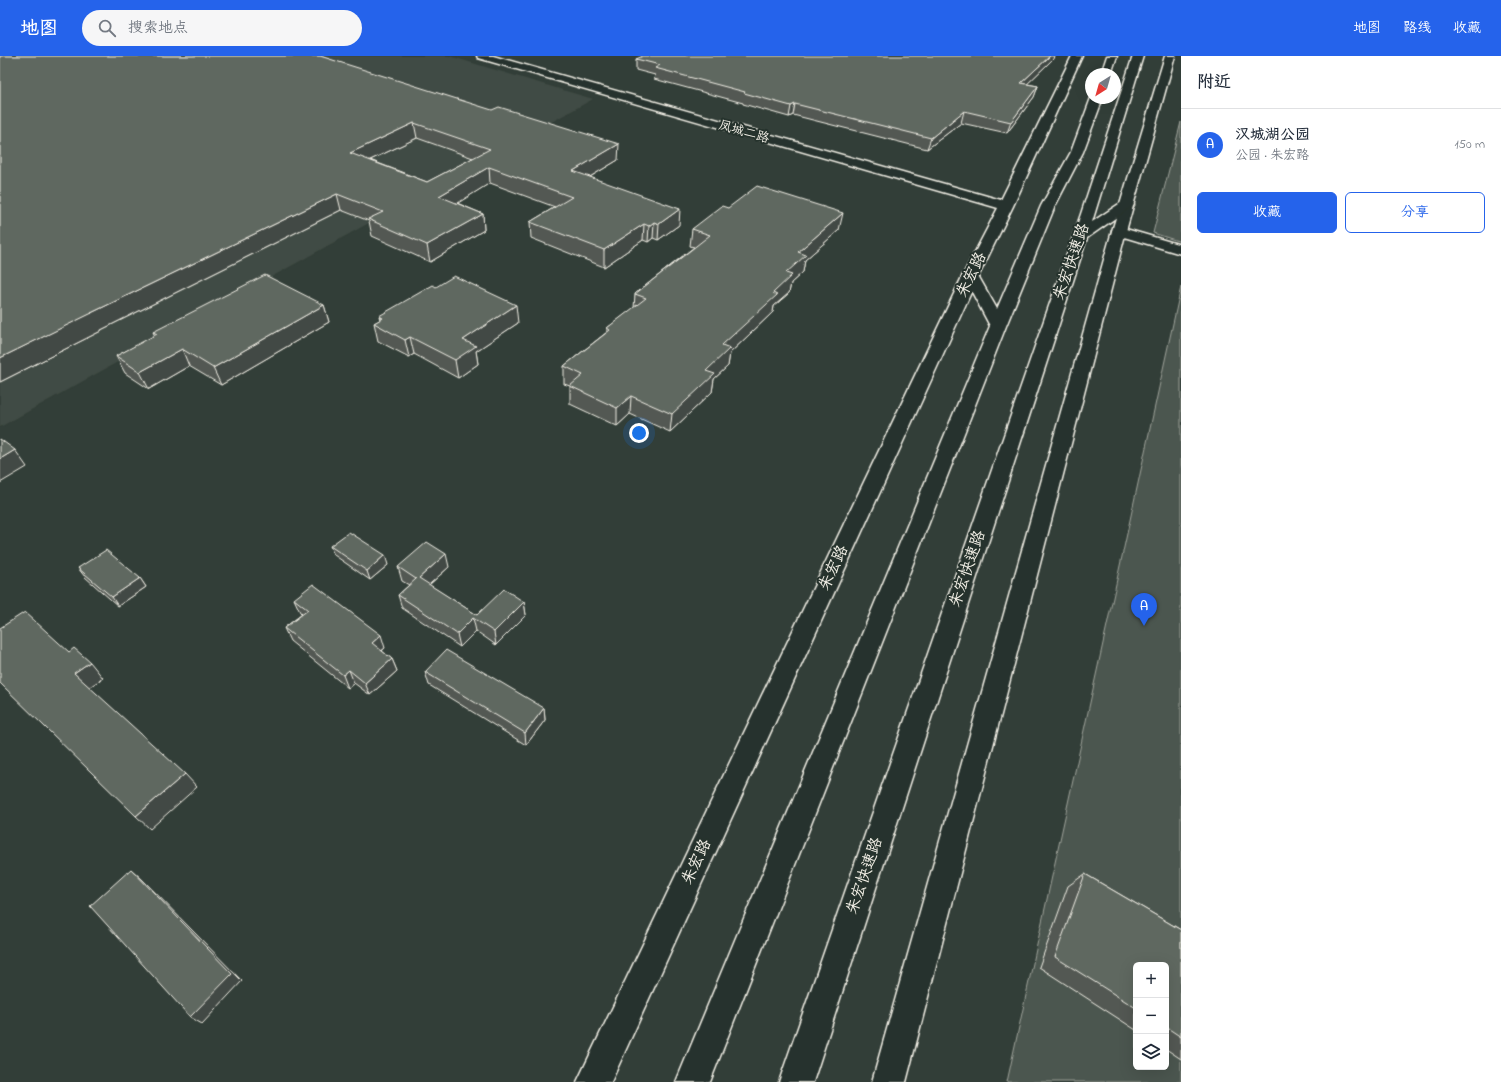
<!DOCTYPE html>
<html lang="zh">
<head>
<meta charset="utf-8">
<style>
	body { margin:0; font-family:"Indie Flower","LXGW WenKai TC",sans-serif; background:#f6f6f7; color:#1f2937 }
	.controls { position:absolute; right:12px; bottom:12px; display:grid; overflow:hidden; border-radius:6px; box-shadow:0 4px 16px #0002 }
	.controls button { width:36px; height:36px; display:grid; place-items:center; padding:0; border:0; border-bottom:1px solid #e0e1e3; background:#fff; color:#1f2937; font:20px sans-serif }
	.compass { position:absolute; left:1085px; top:12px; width:36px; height:36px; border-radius:50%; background:#fff; box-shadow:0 4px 16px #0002; rotate:217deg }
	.you { position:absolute; left:639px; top:377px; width:14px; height:14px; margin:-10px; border:3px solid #fff; border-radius:50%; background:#1a73e8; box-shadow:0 0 0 6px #1a73e833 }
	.badge { display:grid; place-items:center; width:26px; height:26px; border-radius:50%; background:#2563eb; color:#fff; font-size:13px; font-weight:700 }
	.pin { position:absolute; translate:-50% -33px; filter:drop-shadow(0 1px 2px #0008) }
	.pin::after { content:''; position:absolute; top:21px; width:14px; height:12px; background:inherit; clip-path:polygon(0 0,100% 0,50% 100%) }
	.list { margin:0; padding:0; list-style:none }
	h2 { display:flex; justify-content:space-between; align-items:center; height:52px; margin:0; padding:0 16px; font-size:17px }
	h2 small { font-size:13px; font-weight:400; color:#747a83 }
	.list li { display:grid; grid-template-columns:26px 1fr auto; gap:12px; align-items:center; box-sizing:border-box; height:72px; padding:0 16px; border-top:1px solid #e0e1e3 }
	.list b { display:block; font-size:15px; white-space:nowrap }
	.list p { margin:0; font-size:13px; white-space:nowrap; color:#747a83 }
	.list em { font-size:13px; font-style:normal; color:#747a83 }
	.actions { display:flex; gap:8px; padding:12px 16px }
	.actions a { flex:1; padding:9px 0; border:1px solid #2563eb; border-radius:6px; text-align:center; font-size:14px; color:#2563eb }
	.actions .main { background:#2563eb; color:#fff }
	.icon { flex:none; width:22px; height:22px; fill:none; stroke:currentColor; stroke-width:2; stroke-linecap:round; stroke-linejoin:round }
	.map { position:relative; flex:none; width:1181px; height:1026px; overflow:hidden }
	header { display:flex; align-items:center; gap:24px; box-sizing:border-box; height:56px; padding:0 20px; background:#2563eb; color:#fff }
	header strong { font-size:19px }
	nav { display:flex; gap:22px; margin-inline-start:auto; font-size:14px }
	.search { width:280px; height:36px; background:#f6f6f7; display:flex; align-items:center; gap:10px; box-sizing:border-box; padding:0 14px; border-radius:22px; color:#747a83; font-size:15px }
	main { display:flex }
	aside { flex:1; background:#fff }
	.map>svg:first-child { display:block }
</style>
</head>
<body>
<header>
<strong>地图</strong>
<div class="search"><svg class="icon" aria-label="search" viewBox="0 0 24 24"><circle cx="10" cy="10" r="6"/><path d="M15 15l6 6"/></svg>搜索地点</div>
<nav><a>地图</a><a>路线</a><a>收藏</a></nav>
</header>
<main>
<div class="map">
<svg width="1181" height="1026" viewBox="0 0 1181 1026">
	<rect width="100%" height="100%" fill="#323e38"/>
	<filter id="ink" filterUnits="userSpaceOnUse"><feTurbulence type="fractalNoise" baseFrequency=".025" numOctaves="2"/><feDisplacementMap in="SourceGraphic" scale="8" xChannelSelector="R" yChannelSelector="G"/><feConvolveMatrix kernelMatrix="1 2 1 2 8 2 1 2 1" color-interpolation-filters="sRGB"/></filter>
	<g filter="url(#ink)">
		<path fill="#404b44" d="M 0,0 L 449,0 L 593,43 L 0,371 Z"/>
		<path fill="#4c564f" stroke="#a0a49c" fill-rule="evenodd" d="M 1181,66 L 1181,186 L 1153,177 Z
			M 1181,231 L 1181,1026 L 1007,1026 ZM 1136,909 L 1166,909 L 1166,1011 L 1136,1011 Z"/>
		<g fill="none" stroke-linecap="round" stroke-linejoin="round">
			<defs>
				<path id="minor" d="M 1119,171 L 1181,189 L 1181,198 L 1114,178 L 1112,175 L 1114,172 Z"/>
				<path id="major" d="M 477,0 L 493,0 L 1001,144 L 1072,0 L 1082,0 L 1013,150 L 979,219 L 611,1026 L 577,1026 L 963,219 L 998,152 L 478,2 Z
					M 1165,0 L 1175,0 L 1126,175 L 906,1026 L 872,1026 L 1112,175 Z"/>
				<path id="highway" d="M 1107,0 L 1117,0 L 1111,18 L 1101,18 Z
					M 1133,0 L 1143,0 L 1092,166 L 1122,146 L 1132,146 L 1134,149 L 1087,182 L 813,1026 L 779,1026 L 1081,158 Z
					M 1091,42 L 1103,42 L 1083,96 L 1055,150 L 1006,270 L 710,1026 L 676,1026 L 990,270 L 963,219 L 966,216 L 971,214 L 976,216 L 997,253 L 1041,150 L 1071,96 Z"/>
			</defs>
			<use href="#minor" stroke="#f4f1e8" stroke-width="3"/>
			<use href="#major" stroke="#f4f1e8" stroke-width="3"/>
			<use href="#highway" stroke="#f4f1e8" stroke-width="3"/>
			<use href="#minor" fill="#26332d" fill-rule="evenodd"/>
			<use href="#major" fill="#26332d" fill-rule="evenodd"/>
			<use href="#highway" fill="#26332d" fill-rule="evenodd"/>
		</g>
		<path fill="#525953" stroke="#f4f1e8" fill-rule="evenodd" d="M 0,0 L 320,0 L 618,104 L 590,121 L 679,169 L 658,184 L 653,182 L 648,186 L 643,184 L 604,211 L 531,182 L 530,166 L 555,151 L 490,127 L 457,147 L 483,158 L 484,174 L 430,206 L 372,180 L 369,165 L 341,154 L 101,274 L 101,275 L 0,326 ZM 417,82 L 473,102 L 427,126 L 370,104 Z
			M 636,3 L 1053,3 L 1027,28 L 1038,30 L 1034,41 L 1007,77 L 961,67 L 927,93 L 793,59 L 789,61 L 743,48 L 743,47 L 654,23 L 655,19 L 636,14 Z
			M 728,152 L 839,174 L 805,204 L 803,216 L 791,227 L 789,237 L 774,250 L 773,256 L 730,297 L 728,310 L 714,323 L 712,336 L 670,376 L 630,358 L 617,370 L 570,348 L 570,330 L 564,328 L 564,310 L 607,276 L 607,272 L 634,252 L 635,238 L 694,191 L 690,190 L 692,173 Z
			M 324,249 L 329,266 L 221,329 L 189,310 L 149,333 L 125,317 L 116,300 L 155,280 L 153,276 Z
			M 379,260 L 518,267 L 476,295 L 478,308 L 458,322 L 414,298 L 409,301 L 378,285 L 374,267 L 380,264 Z
			M 330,490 L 388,509 L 370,524 L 334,499 Z
			M 398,511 L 449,511 L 429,529 L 477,559 L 524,546 L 526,559 L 496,589 L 476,575 L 460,591 L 402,552 L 398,539 L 409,529 L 402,525 Z
			M 78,512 L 140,522 L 146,531 L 118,550 L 85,521 Z
			M 294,543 L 385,592 L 382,595 L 392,603 L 397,615 L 370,639 L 354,627 L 348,632 L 290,585 L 284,572 L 302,558 L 300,556 Z
			M 425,616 L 544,652 L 545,664 L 526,689 L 429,629 Z
			M 1085,818 L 1181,874 L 1181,1003 L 1166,993 L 1166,909 L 1136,909 L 1136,974 L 1039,911 L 1068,830 Z"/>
		<path fill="#424944" stroke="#f4f1e8" d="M 1050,0 L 1054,0 L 1053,3 L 1017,38 L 1021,27 Z
			M 1038,30 L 1034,41 L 1007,77 L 1011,66 Z
			M 795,48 L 793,59 L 789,61 L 791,50 Z
			M 964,55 L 961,67 L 927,93 L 931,82 Z
			M 414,67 L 417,82 L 353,112 L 350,97 Z
			M 619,88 L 618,104 L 573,131 L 573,115 Z
			M 489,111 L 490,127 L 442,157 L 439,140 Z
			M 337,138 L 341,154 L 101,274 L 101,275 L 0,326 L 0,302 L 91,257 Z
			M 680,153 L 679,169 L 658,184 L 659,168 Z
			M 843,157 L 839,174 L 805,204 L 803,216 L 791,227 L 789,237 L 774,250 L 773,256 L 730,297 L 728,310 L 714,323 L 712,336 L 670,376 L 672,358 L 706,315 L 722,289 L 773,237 L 786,217 L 798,196 Z
			M 483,158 L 484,174 L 430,206 L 427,189 Z
			M 654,166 L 653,182 L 648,186 L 649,170 Z
			M 644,168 L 643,184 L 604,211 L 604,194 Z
			M 324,249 L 329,266 L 221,329 L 213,312 Z
			M 516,249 L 518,267 L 476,295 L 478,308 L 458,322 L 455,304 L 463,284 Z
			M 410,281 L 414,298 L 409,301 L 405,284 Z
			M 182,293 L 189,310 L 149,333 L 140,316 Z
			M 631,340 L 630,358 L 617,370 L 617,352 Z
			M 15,394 L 27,411 L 0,427 L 0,403 Z
			M 446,498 L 449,511 L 422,535 L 419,522 Z
			M 385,499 L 388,509 L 370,524 L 367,515 Z
			M 140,522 L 146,531 L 118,550 L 112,541 Z
			M 524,546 L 526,559 L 496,589 L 494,576 Z
			M 473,562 L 476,575 L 460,591 L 457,578 Z
			M 381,579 L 385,592 L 376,599 L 372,587 Z
			M 392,603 L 397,615 L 370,639 L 365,627 Z
			M 90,606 L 103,622 L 88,632 L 74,617 Z
			M 349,614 L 354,627 L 348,632 L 343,619 Z
			M 544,652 L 545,664 L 526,689 L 525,677 Z
			M 185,718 L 197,731 L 150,773 L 136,760 Z
			M 131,813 L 142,823 L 242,925 L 202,968 L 190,961 Z"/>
		<path fill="#5f6861" stroke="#f4f1e8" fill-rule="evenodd" d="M 0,0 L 320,0 L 492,54 L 499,51 L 619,88 L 573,115 L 680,153 L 659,168 L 654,166 L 649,170 L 644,168 L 604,194 L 530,166 L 572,141 L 489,111 L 439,140 L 483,158 L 427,189 L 368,163 L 383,156 L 337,138 L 91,257 L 92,257 L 0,302 ZM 414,67 L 490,93 L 427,126 L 350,97 Z
			M 643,0 L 1050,0 L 1021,27 L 1038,30 L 1011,66 L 964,55 L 931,82 L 795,48 L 791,50 L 744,37 L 745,36 L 655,12 L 660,9 L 636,3 Z
			M 757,130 L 843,157 L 798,196 L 806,199 L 786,217 L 792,219 L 773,237 L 777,239 L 722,289 L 730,292 L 706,315 L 715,318 L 672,358 L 631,340 L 617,352 L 570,330 L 583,319 L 564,310 L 610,274 L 607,272 L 646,242 L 635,238 L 710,179 L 692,173 L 722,150 L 728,152 Z
			M 265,219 L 324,249 L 213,312 L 182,293 L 140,316 L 116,300 L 157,278 L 153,276 Z
			M 454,220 L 516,249 L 463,284 L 476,290 L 455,304 L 410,281 L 405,284 L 374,267 L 383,262 L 379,260 L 433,229 L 436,231 Z
			M 0,383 L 15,394 L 0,403 Z
			M 349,476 L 385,499 L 367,515 L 330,490 Z
			M 427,486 L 446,498 L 419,522 L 477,559 L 504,533 L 524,546 L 494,576 L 473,562 L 457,578 L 398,539 L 416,523 L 398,511 Z
			M 106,494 L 140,522 L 112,541 L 78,512 Z
			M 313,528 L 381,579 L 372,587 L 392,603 L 365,627 L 349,614 L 343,619 L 284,572 L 308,554 L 294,543 Z
			M 25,556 L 69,596 L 74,592 L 90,606 L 74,617 L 185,718 L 136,760 L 0,627 L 0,572 Z
			M 446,594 L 544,652 L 525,677 L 425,616 Z
			M 131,813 L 232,918 L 190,961 L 90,850 Z
			M 1085,818 L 1181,874 L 1181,981 L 1166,971 L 1166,909 L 1136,909 L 1136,952 L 1055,901 Z"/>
	</g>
	<g text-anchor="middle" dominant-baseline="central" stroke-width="4" stroke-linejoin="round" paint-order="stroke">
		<g font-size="13" fill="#f4f1e8" stroke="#26332d">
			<text transform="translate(744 76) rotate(16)">凤城二路</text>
		</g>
		<g font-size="16" fill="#f4f1e8" stroke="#26332d">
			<text transform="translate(1072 206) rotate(-71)">朱宏快速路</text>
			<text transform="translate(972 219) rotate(-64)">朱宏路</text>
			<text transform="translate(834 512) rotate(-65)">朱宏路</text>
			<text transform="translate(968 513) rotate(-71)">朱宏快速路</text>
			<text transform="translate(697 806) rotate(-65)">朱宏路</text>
			<text transform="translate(865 820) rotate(-71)">朱宏快速路</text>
		</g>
	</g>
</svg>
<div class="controls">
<button>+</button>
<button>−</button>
<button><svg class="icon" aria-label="layers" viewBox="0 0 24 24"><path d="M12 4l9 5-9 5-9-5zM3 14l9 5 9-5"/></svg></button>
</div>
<svg class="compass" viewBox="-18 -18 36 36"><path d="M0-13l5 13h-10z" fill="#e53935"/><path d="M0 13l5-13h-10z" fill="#747a83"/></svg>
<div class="you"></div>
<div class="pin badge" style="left:1144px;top:570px">A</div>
</div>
<aside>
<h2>附近<small></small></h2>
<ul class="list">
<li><span class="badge">A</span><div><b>汉城湖公园</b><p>公园 · 朱宏路</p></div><em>150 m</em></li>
</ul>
<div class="actions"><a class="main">收藏</a><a>分享</a></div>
</aside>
</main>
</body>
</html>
